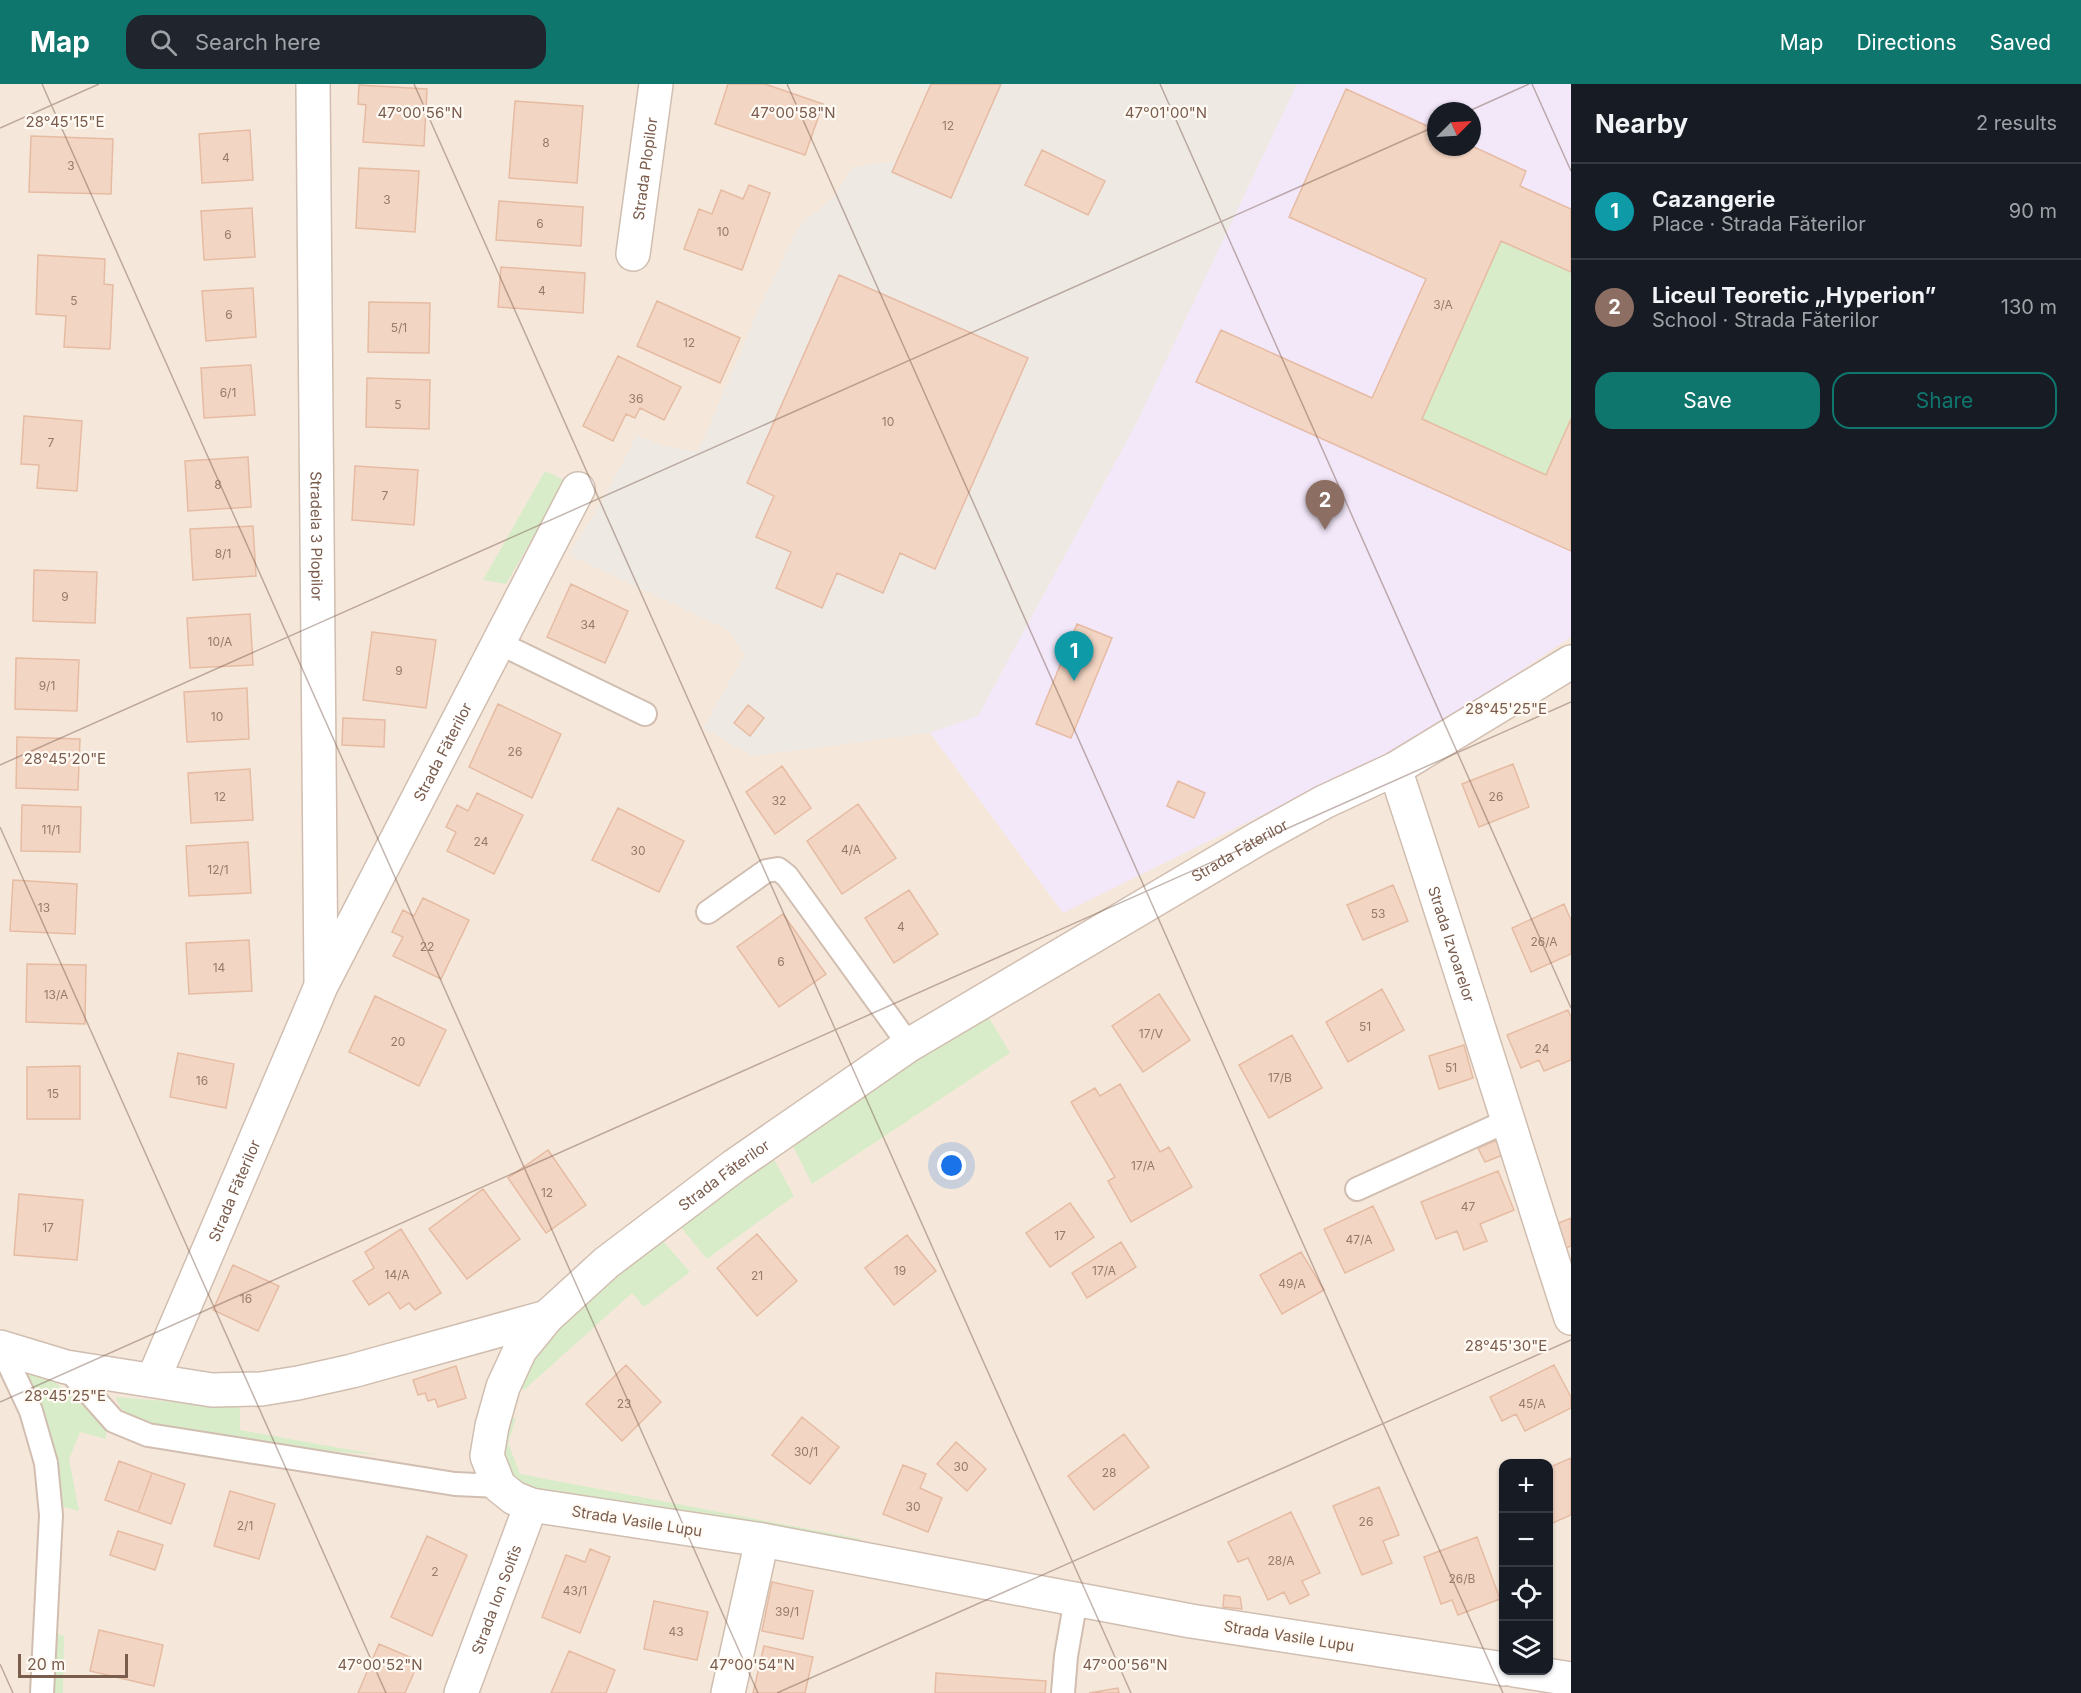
<!DOCTYPE html>
<html lang="en">
<head>
<meta charset="utf-8">
<style>
	body { margin:0; font-family:Inter,sans-serif; background:#20242c; color:#f1f3f6 }
	.controls { position:absolute; right:18px; bottom:18px; display:grid; overflow:hidden; border-radius:12px; box-shadow:0 2px 4px #0004 }
	.controls button { width:54px; height:54px; display:grid; place-items:center; padding:0; border:0; border-bottom:2px solid #363941; background:#171b24; color:#f1f3f6; font:30px sans-serif }
	.compass { position:absolute; left:1427px; top:18px; width:54px; height:54px; border-radius:50%; background:#171b24; box-shadow:0 2px 4px #0004; rotate:66deg }
	.scale { position:absolute; left:18px; bottom:15px; width:110px; box-sizing:border-box; padding-left:6px; border:3px solid #7a5c4d; border-top:0; font-size:16px; line-height:21px; white-space:nowrap; color:#7a5c4d; -webkit-text-stroke:4px #fffaf3; paint-order:stroke }
	.you { position:absolute; left:952px; top:1082px; width:21px; height:21px; margin:-15px; border:4px solid #fff; border-radius:50%; background:#1a73e8; box-shadow:0 0 0 9px #1a73e833 }
	.badge { display:grid; place-items:center; width:39px; height:39px; border-radius:50%; background:#0f766e; color:#fff; font-size:20px; font-weight:700 }
	.pin { position:absolute; translate:-50% -50px; filter:drop-shadow(0 2px 3px #0008) }
	.pin::after { content:''; position:absolute; top:32px; width:21px; height:18px; background:inherit; clip-path:polygon(0 0,100% 0,50% 100%) }
	.list { margin:0; padding:0; list-style:none }
	h2 { display:flex; justify-content:space-between; align-items:center; height:78px; margin:0; padding:0 24px; font-size:26px }
	h2 small { font-size:20px; font-weight:400; color:#9ea1a6 }
	.list li { display:grid; grid-template-columns:39px 1fr auto; gap:18px; align-items:center; box-sizing:border-box; height:96px; padding:0 24px; border-top:2px solid #363941 }
	.list b { display:block; font-size:22px; white-space:nowrap }
	.list p { margin:0; font-size:20px; white-space:nowrap; color:#9ea1a6 }
	.list em { font-size:20px; font-style:normal; color:#9ea1a6 }
	.actions { display:flex; gap:12px; padding:18px 24px }
	.actions a { flex:1; padding:14px 0; border:2px solid #0f766e; border-radius:18px; text-align:center; font-size:21px; color:#0f766e }
	.actions .main { background:#0f766e; color:#fff }
	.icon { flex:none; width:33px; height:33px; fill:none; stroke:currentColor; stroke-width:2; stroke-linecap:round; stroke-linejoin:round }
	.map { position:relative; flex:none; width:1571px; height:1609px; overflow:hidden }
	header { display:flex; align-items:center; gap:36px; box-sizing:border-box; height:84px; padding:0 30px; background:#0f766e; color:#fff }
	header strong { font-size:28px }
	nav { display:flex; gap:33px; margin-inline-start:auto; font-size:21px }
	.search { width:420px; height:54px; background:#20242c; display:flex; align-items:center; gap:15px; box-sizing:border-box; padding:0 21px; border-radius:18px; color:#9ea1a6; font-size:22px }
	main { display:flex }
	aside { flex:1; background:#171b24 }
	.map>svg:first-child { display:block }
</style>
</head>
<body>
<header>
<strong>Map</strong>
<div class="search"><svg class="icon" aria-label="search" viewBox="0 0 24 24"><circle cx="10" cy="10" r="6"/><path d="M15 15l6 6"/></svg>Search here</div>
<nav><a>Map</a><a>Directions</a><a>Saved</a></nav>
</header>
<main>
<div class="map">
<svg width="1571" height="1609" viewBox="0 0 1571 1609">
	<rect width="100%" height="100%" fill="#fdf6ec"/>
	<path fill="#f5e8da" fill-rule="evenodd" d="M 0,0 L 1571,0 L 1571,1609 L 0,1609 ZM 1436,27 L 1472,27 L 1472,63 L 1436,63 ZM 1504,1380 L 1548,1380 L 1548,1586 L 1504,1586 Z"/>
	<path fill="#efe9e4" d="M 909,0 L 1297,0 L 1136,340 L 978,632 L 930,649 L 752,672 L 703,644 L 745,570 L 728,546 L 569,471 L 607,408 L 637,351 L 664,362 L 698,368 L 760,222 L 800,140 L 834,113 L 852,83 L 897,77 L 928,6 Z"/>
	<path fill="#f3e8fa" fill-rule="evenodd" d="M 1297,0 L 1571,0 L 1571,553 L 1438,642 L 1396,665 L 1063,829 L 930,649 L 978,632 L 1136,340 ZM 1436,27 L 1472,27 L 1472,63 L 1436,63 Z"/>
	<path fill="#d8ecc9" d="M 1501,157 L 1571,188 L 1571,335 L 1546,391 L 1422,335 Z
		M 545,387 L 566,397 L 506,500 L 483,496 Z
		M 987,930 L 1010,969 L 812,1100 L 791,1058 Z
		M 772,1072 L 794,1112 L 707,1175 L 679,1141 Z
		M 662,1156 L 690,1188 L 644,1223 L 632,1209 L 524,1306 L 516,1300 L 585,1214 Z
		M 20,1280 L 38,1284 L 106,1341 L 106,1355 L 80,1348 L 69,1375 L 79,1427 L 63,1423 L 50,1358 Z
		M 115,1313 L 240,1323 L 240,1346 L 379,1371 L 298,1365 L 148,1340 L 122,1326 Z
		M 516,1334 L 508,1359 L 520,1390 L 861,1455 L 857,1462 L 524,1404 L 509,1393 L 502,1363 L 501,1335 Z
		M 54,1548 L 64,1552 L 63,1609 L 49,1609 Z"/>
	<path fill="#f3d5c3" stroke="#e6bba3" stroke-width="1.5" d="M 728,0 L 765,0 L 823,20 L 805,71 L 715,40 Z
		M 931,0 L 1001,0 L 951,114 L 892,88 Z
		M 359,1 L 427,5 L 424,62 L 363,58 L 366,21 L 358,20 Z
		M 1346,5 L 1436,46 L 1436,63 L 1472,62 L 1526,87 L 1520,102 L 1571,125 L 1571,188 L 1501,157 L 1422,335 L 1546,391 L 1571,335 L 1571,467 L 1196,298 L 1221,246 L 1372,314 L 1426,195 L 1289,133 Z
		M 515,17 L 583,22 L 577,99 L 509,94 Z
		M 250,46 L 253,96 L 202,99 L 199,50 Z
		M 31,52 L 113,55 L 111,110 L 29,108 Z
		M 1042,66 L 1105,97 L 1088,131 L 1025,101 Z
		M 359,84 L 419,87 L 415,148 L 356,144 Z
		M 749,101 L 770,109 L 742,186 L 684,165 L 699,125 L 712,130 L 721,106 L 743,115 Z
		M 499,117 L 583,123 L 581,162 L 496,156 Z
		M 252,124 L 255,173 L 204,176 L 201,127 Z
		M 38,171 L 105,175 L 104,200 L 113,201 L 110,265 L 64,263 L 66,232 L 36,230 Z
		M 501,183 L 585,189 L 583,229 L 498,223 Z
		M 839,191 L 1028,274 L 935,485 L 900,469 L 883,509 L 837,489 L 822,524 L 776,504 L 791,468 L 756,453 L 774,412 L 747,399 Z
		M 253,204 L 256,253 L 206,257 L 202,207 Z
		M 657,217 L 740,254 L 720,299 L 637,262 Z
		M 369,218 L 430,219 L 429,269 L 368,268 Z
		M 618,272 L 681,303 L 664,336 L 640,324 L 635,334 L 626,330 L 613,357 L 583,342 Z
		M 251,281 L 255,331 L 204,334 L 201,284 Z
		M 367,294 L 430,296 L 429,345 L 366,343 Z
		M 24,332 L 82,337 L 77,407 L 37,404 L 39,381 L 21,380 Z
		M 248,373 L 251,423 L 188,427 L 185,377 Z
		M 355,382 L 418,386 L 414,441 L 352,436 Z
		M 253,442 L 256,492 L 193,496 L 190,445 Z
		M 34,486 L 97,488 L 95,539 L 33,537 Z
		M 571,500 L 628,527 L 605,579 L 547,553 Z
		M 250,530 L 253,581 L 190,584 L 187,534 Z
		M 1077,540 L 1112,554 L 1071,654 L 1036,640 Z
		M 372,548 L 436,556 L 426,624 L 363,616 Z
		M 16,574 L 79,576 L 77,627 L 15,625 Z
		M 247,604 L 249,655 L 187,658 L 184,608 Z
		M 498,620 L 561,650 L 532,714 L 469,683 Z
		M 748,621 L 764,634 L 750,652 L 734,639 Z
		M 343,634 L 385,636 L 384,663 L 342,661 Z
		M 17,653 L 80,655 L 78,706 L 16,704 Z
		M 1513,680 L 1529,723 L 1479,743 L 1462,700 Z
		M 782,682 L 811,724 L 775,750 L 746,708 Z
		M 250,685 L 253,736 L 191,739 L 188,689 Z
		M 1178,697 L 1205,709 L 1194,734 L 1167,722 Z
		M 477,709 L 523,731 L 494,790 L 447,767 L 456,748 L 446,743 L 457,721 L 468,727 Z
		M 858,720 L 896,774 L 842,810 L 807,757 Z
		M 22,721 L 81,723 L 80,768 L 21,767 Z
		M 618,724 L 684,757 L 659,808 L 592,776 Z
		M 248,758 L 251,809 L 189,812 L 186,762 Z
		M 13,796 L 77,800 L 75,850 L 10,847 Z
		M 1393,801 L 1408,837 L 1363,856 L 1347,821 Z
		M 909,806 L 938,850 L 894,879 L 865,834 Z
		M 423,814 L 469,836 L 441,895 L 393,872 L 403,853 L 392,848 L 403,826 L 414,832 Z
		M 1564,820 L 1571,836 L 1571,870 L 1531,888 L 1512,844 Z
		M 783,830 L 826,890 L 779,923 L 737,863 Z
		M 249,856 L 252,907 L 189,910 L 186,859 Z
		M 27,880 L 86,881 L 85,940 L 26,938 Z
		M 1382,905 L 1404,946 L 1348,978 L 1326,938 Z
		M 1159,910 L 1190,956 L 1143,988 L 1112,942 Z
		M 375,912 L 446,946 L 419,1002 L 349,968 Z
		M 1568,926 L 1571,933 L 1571,976 L 1544,987 L 1539,976 L 1521,984 L 1507,951 Z
		M 1292,951 L 1322,1004 L 1269,1034 L 1239,981 Z
		M 1464,961 L 1473,994 L 1439,1005 L 1429,972 Z
		M 178,969 L 234,980 L 226,1024 L 170,1013 Z
		M 80,982 L 80,1035 L 27,1035 L 27,983 Z
		M 1120,1000 L 1160,1068 L 1169,1063 L 1192,1103 L 1131,1138 L 1108,1097 L 1115,1093 L 1071,1018 L 1095,1004 L 1100,1012 Z
		M 1497,1056 L 1503,1071 L 1485,1078 L 1478,1064 Z
		M 548,1066 L 586,1121 L 546,1149 L 508,1094 Z
		M 1498,1087 L 1514,1126 L 1480,1140 L 1487,1157 L 1464,1166 L 1457,1147 L 1436,1155 L 1421,1118 Z
		M 483,1105 L 520,1155 L 467,1195 L 429,1145 Z
		M 19,1110 L 83,1116 L 77,1176 L 14,1171 Z
		M 1070,1119 L 1094,1153 L 1050,1183 L 1026,1149 Z
		M 1373,1122 L 1394,1166 L 1345,1189 L 1324,1145 Z
		M 1571,1134 L 1571,1162 L 1564,1165 L 1554,1141 Z
		M 401,1145 L 441,1209 L 415,1226 L 409,1219 L 400,1225 L 389,1208 L 369,1221 L 353,1197 L 374,1184 L 365,1168 Z
		M 757,1150 L 797,1197 L 757,1232 L 717,1184 Z
		M 907,1151 L 936,1187 L 894,1221 L 865,1184 Z
		M 1121,1158 L 1136,1183 L 1087,1214 L 1072,1189 Z
		M 1301,1168 L 1324,1206 L 1282,1230 L 1260,1191 Z
		M 233,1181 L 279,1202 L 258,1247 L 213,1226 Z
		M 626,1281 L 661,1318 L 622,1357 L 586,1320 Z
		M 1554,1281 L 1571,1313 L 1571,1324 L 1525,1347 L 1516,1330 L 1502,1337 L 1490,1313 Z
		M 456,1282 L 466,1314 L 438,1323 L 435,1315 L 428,1317 L 425,1309 L 418,1311 L 413,1296 Z
		M 802,1333 L 839,1363 L 810,1400 L 772,1371 Z
		M 1124,1350 L 1149,1383 L 1094,1426 L 1068,1392 Z
		M 956,1358 L 986,1385 L 967,1407 L 937,1380 Z
		M 1571,1374 L 1571,1431 L 1548,1441 L 1548,1384 Z
		M 119,1377 L 152,1389 L 138,1428 L 105,1416 Z
		M 903,1381 L 926,1390 L 920,1404 L 942,1414 L 928,1448 L 883,1430 Z
		M 152,1389 L 185,1400 L 171,1440 L 138,1428 Z
		M 1379,1403 L 1399,1451 L 1383,1457 L 1392,1479 L 1362,1491 L 1333,1422 Z
		M 230,1407 L 275,1420 L 259,1475 L 214,1462 Z
		M 1291,1428 L 1320,1489 L 1302,1497 L 1309,1511 L 1290,1520 L 1284,1508 L 1268,1516 L 1248,1474 L 1238,1478 L 1228,1458 Z
		M 118,1447 L 163,1461 L 155,1486 L 110,1471 Z
		M 427,1452 L 467,1471 L 432,1552 L 391,1533 Z
		M 1477,1453 L 1500,1515 L 1458,1531 L 1452,1516 L 1441,1520 L 1424,1473 Z
		M 590,1465 L 610,1473 L 580,1549 L 542,1533 L 566,1471 L 585,1478 Z
		M 772,1498 L 813,1507 L 803,1555 L 762,1547 Z
		M 1224,1511 L 1240,1513 L 1242,1525 L 1223,1523 Z
		M 654,1517 L 708,1528 L 697,1576 L 644,1565 Z
		M 99,1546 L 163,1561 L 154,1602 L 90,1587 Z
		M 379,1560 L 419,1577 L 405,1609 L 358,1609 Z
		M 764,1562 L 813,1573 L 805,1609 L 753,1609 Z
		M 569,1567 L 615,1586 L 606,1609 L 551,1609 Z
		M 936,1589 L 1046,1597 L 1045,1609 L 935,1609 Z
		M 1118,1604 L 1119,1609 L 1089,1609 Z"/>
	<g fill="none" stroke-linecap="round" stroke-linejoin="round">
		<defs>
			<path id="service" d="M 499,559 L 645,630
				M 708,828 L 766,787 L 778,785 L 787,792 L 909,961
				M 1357,1105 L 1507,1037
				M 1,1263 L 31,1327 L 46,1379 L 51,1431 L 42,1609
				M 66,1283 L 114,1337 L 148,1351 L 455,1400 L 499,1402
				M 1063,1609 L 1066,1572 L 1076,1515"/>
			<g id="minor">
				<path id="s1" d="M 313,0 L 321,898"/>
				<path id="s2" d="M 633,170 L 656,0"/>
				<path id="s3" d="M 1395,685 C 1456,868 1512,1052 1571,1234"/>
				<path d="M 0,1263 L 66,1283 L 212,1306 L 261,1305 L 298,1299 L 352,1287 L 547,1233"/>
				<path id="s4" d="M 153,1296 L 321,902 L 578,405"/>
				<path id="s5" d="M 1504,1585 L 1191,1537 L 762,1456 L 531,1421 L 514,1414 L 499,1402 L 487,1372 L 492,1342 L 503,1303 L 520,1266 L 547,1233 L 606,1179 L 734,1082 L 909,961 L 1259,754 L 1324,718 L 1395,685 L 1571,578"/>
				<path d="M 1514,1586 L 1571,1595"/>
				<path id="s6" d="M 461,1609 L 531,1421"/>
				<path d="M 728,1609 L 762,1456"/>
			</g>
		</defs>
		<use href="#service" stroke="#d1beb0" stroke-width="26"/>
		<use href="#minor" stroke="#d1beb0" stroke-width="36"/>
		<use href="#service" stroke="#fff" stroke-width="22"/>
		<use href="#minor" stroke="#fff" stroke-width="33"/>
	</g>
	<path fill="none" stroke="#7a5c4d" stroke-width="1.5" stroke-opacity="0.45" d="M 42,0 L 758,1609M 414,0 L 1131,1609M 787,0 L 1503,1609M 1160,0 L 1571,924M 1532,0 L 1571,87M 1469,27 L 1529,0M 0,44 L 99,0M 0,681 L 1436,42M 0,743 L 386,1609M 0,1318 L 1571,618M 0,1580 L 13,1609M 777,1609 L 1571,1256"/>
	<g text-anchor="middle" dominant-baseline="central" stroke-width="4.5" stroke-linejoin="round" paint-order="stroke">
		<g font-size="12" fill="#987a6a">
			<text x="948" y="41">12</text>
			<text x="546" y="58">8</text>
			<text x="226" y="73">4</text>
			<text x="71" y="81">3</text>
			<text x="387" y="115">3</text>
			<text x="540" y="139">6</text>
			<text x="723" y="147">10</text>
			<text x="228" y="150">6</text>
			<text x="542" y="206">4</text>
			<text x="74" y="216">5</text>
			<text x="1443" y="220">3/A</text>
			<text x="229" y="230">6</text>
			<text x="399" y="243">5/1</text>
			<text x="689" y="258">12</text>
			<text x="228" y="308">6/1</text>
			<text x="636" y="314">36</text>
			<text x="398" y="320">5</text>
			<text x="888" y="337">10</text>
			<text x="51" y="358">7</text>
			<text x="218" y="400">8</text>
			<text x="385" y="411">7</text>
			<text x="223" y="469">8/1</text>
			<text x="65" y="512">9</text>
			<text x="588" y="540">34</text>
			<text x="220" y="557">10/A</text>
			<text x="399" y="586">9</text>
			<text x="47" y="601">9/1</text>
			<text x="217" y="632">10</text>
			<text x="515" y="667">26</text>
			<text x="220" y="712">12</text>
			<text x="1496" y="712">26</text>
			<text x="779" y="716">32</text>
			<text x="51" y="745">11/1</text>
			<text x="481" y="757">24</text>
			<text x="851" y="765">4/A</text>
			<text x="638" y="766">30</text>
			<text x="218" y="785">12/1</text>
			<text x="44" y="823">13</text>
			<text x="1378" y="829">53</text>
			<text x="901" y="842">4</text>
			<text x="1544" y="857">26/A</text>
			<text x="427" y="862">22</text>
			<text x="781" y="877">6</text>
			<text x="219" y="883">14</text>
			<text x="56" y="910">13/A</text>
			<text x="1365" y="942">51</text>
			<text x="1151" y="949">17/V</text>
			<text x="398" y="957">20</text>
			<text x="1542" y="964">24</text>
			<text x="1451" y="983">51</text>
			<text x="1280" y="993">17/B</text>
			<text x="202" y="996">16</text>
			<text x="53" y="1009">15</text>
			<text x="1143" y="1081">17/A</text>
			<text x="547" y="1108">12</text>
			<text x="1468" y="1122">47</text>
			<text x="48" y="1143">17</text>
			<text x="1060" y="1151">17</text>
			<text x="1359" y="1155">47/A</text>
			<text x="900" y="1186">19</text>
			<text x="1104" y="1186">17/A</text>
			<text x="397" y="1190">14/A</text>
			<text x="757" y="1191">21</text>
			<text x="1292" y="1199">49/A</text>
			<text x="246" y="1214">16</text>
			<text x="624" y="1319">23</text>
			<text x="1532" y="1319">45/A</text>
			<text x="806" y="1367">30/1</text>
			<text x="961" y="1382">30</text>
			<text x="1109" y="1388">28</text>
			<text x="913" y="1422">30</text>
			<text x="1366" y="1437">26</text>
			<text x="245" y="1441">2/1</text>
			<text x="1281" y="1476">28/A</text>
			<text x="435" y="1487">2</text>
			<text x="1462" y="1494">26/B</text>
			<text x="575" y="1506">43/1</text>
			<text x="787" y="1527">39/1</text>
			<text x="676" y="1547">43</text>
		</g>
		<g font-size="15" fill="#7a5c4d" stroke="#fffaf3">
			<text stroke="none"><textPath href="#s2" startOffset="86">Strada Plopilor</textPath></text>
			<text stroke="none"><textPath href="#s1" startOffset="452">Stradela 3 Plopilor</textPath></text>
			<text stroke="none"><textPath href="#s4" startOffset="692">Strada Făterilor</textPath></text>
			<text stroke="none"><textPath href="#s5" startOffset="2048">Strada Făterilor</textPath></text>
			<text stroke="none"><textPath href="#s3" startOffset="184">Strada Izvoarelor</textPath></text>
			<text stroke="none"><textPath href="#s5" startOffset="1438">Strada Făterilor</textPath></text>
			<text stroke="none"><textPath href="#s4" startOffset="206">Strada Făterilor</textPath></text>
			<text transform="translate(637 1437) rotate(9)">Strada Vasile Lupu</text>
			<text stroke="none"><textPath href="#s6" startOffset="100">Strada Ion Soltîs</textPath></text>
			<text transform="translate(1289 1552) rotate(9)">Strada Vasile Lupu</text>
		</g>
	</g>
	<g font-size="15" text-anchor="middle" fill="#7a5c4d" stroke="#fffaf3" stroke-width="4.5" stroke-linejoin="round" paint-order="stroke">
		<text x="420" y="34">47°00'56"N</text>
		<text x="793" y="34">47°00'58"N</text>
		<text x="1166" y="34">47°01'00"N</text>
		<text x="65" y="43">28°45'15"E</text>
		<text x="1506" y="630">28°45'25"E</text>
		<text x="65" y="680">28°45'20"E</text>
		<text x="1506" y="1267">28°45'30"E</text>
		<text x="65" y="1317">28°45'25"E</text>
		<text x="380" y="1586">47°00'52"N</text>
		<text x="752" y="1586">47°00'54"N</text>
		<text x="1125" y="1586">47°00'56"N</text>
	</g>
</svg>
<div class="controls">
<button>+</button>
<button>−</button>
<button><svg class="icon" aria-label="locate" viewBox="0 0 24 24"><circle cx="12" cy="12" r="6"/><path d="M12 2v4M12 18v4M2 12h4M18 12h4"/></svg></button>
<button><svg class="icon" aria-label="layers" viewBox="0 0 24 24"><path d="M12 4l9 5-9 5-9-5zM3 14l9 5 9-5"/></svg></button>
</div>
<svg class="compass" viewBox="-18 -18 36 36"><path d="M0-13l5 13h-10z" fill="#e53935"/><path d="M0 13l5-13h-10z" fill="#9ea1a6"/></svg>
<div class="scale">20 m</div>
<div class="you"></div>
<div class="pin badge" style="left:1074px;top:597px;background:#0f9aa8">1</div>
<div class="pin badge" style="left:1325px;top:446px;background:#8d6e63">2</div>
</div>
<aside>
<h2>Nearby<small>2 results</small></h2>
<ul class="list">
<li><span class="badge" style="background:#0f9aa8">1</span><div><b>Cazangerie</b><p>Place · Strada Făterilor</p></div><em>90 m</em></li>
<li><span class="badge" style="background:#8d6e63">2</span><div><b>Liceul Teoretic „Hyperion”</b><p>School · Strada Făterilor</p></div><em>130 m</em></li>
</ul>
<div class="actions"><a class="main">Save</a><a>Share</a></div>
</aside>
</main>
</body>
</html>
